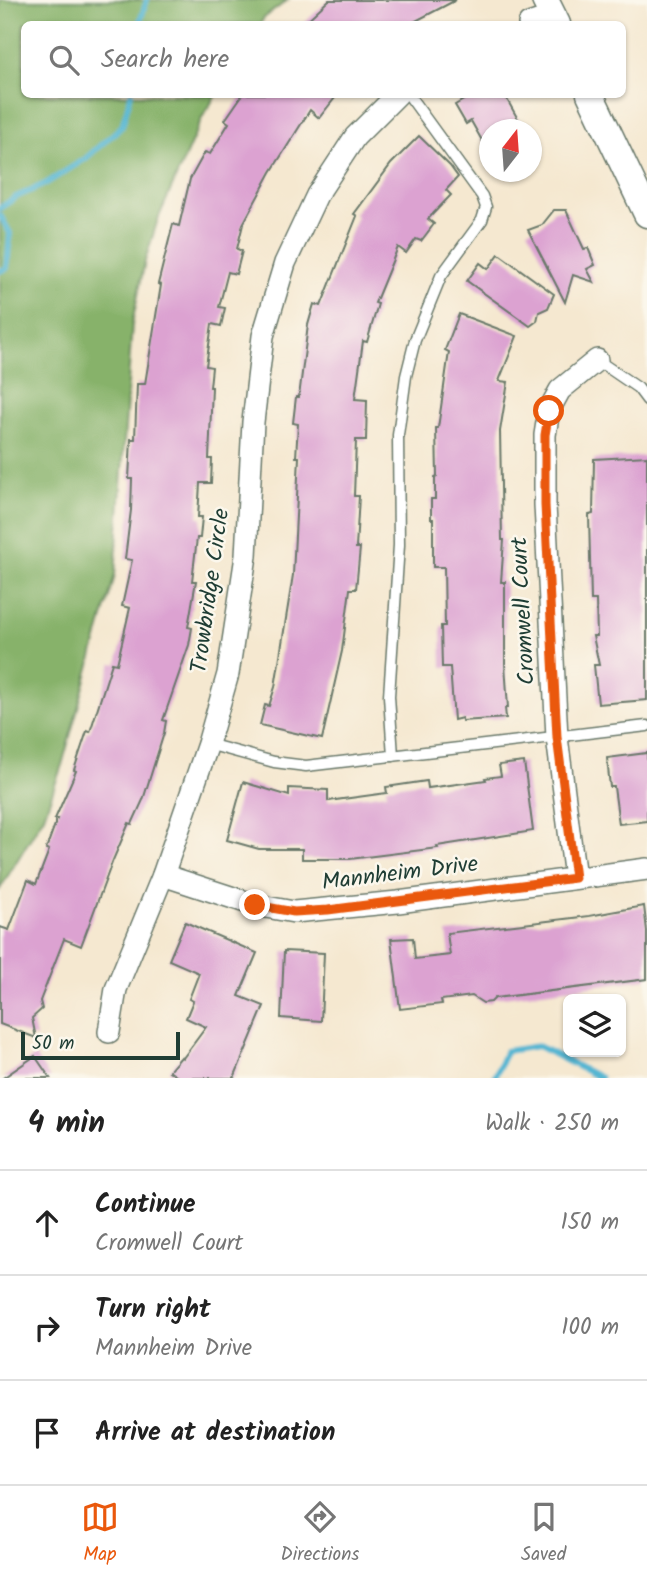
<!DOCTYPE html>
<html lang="en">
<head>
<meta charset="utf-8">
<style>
  :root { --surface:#fff; --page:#f6f6f6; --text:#222; --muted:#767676; --line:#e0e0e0; --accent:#ea580c }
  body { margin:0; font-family:Kalam,sans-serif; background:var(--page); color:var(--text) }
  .controls { position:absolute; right:21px; bottom:21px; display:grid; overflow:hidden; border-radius:10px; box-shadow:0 2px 5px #0004 }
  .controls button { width:63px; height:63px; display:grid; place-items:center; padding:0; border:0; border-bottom:2px solid var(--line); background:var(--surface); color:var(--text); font:35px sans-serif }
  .compass { position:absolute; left:479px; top:119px; width:63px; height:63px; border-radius:50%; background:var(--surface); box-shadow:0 2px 5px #0004; rotate:17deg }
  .scale { position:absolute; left:21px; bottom:18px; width:159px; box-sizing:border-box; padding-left:7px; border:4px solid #1f3d34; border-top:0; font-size:19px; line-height:24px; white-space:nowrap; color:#1f3d34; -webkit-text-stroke:5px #fbf7ec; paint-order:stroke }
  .stop { position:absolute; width:21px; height:21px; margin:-16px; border:5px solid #ea580c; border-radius:50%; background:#fff }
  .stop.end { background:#ea580c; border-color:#fff; box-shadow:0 2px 7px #0008 }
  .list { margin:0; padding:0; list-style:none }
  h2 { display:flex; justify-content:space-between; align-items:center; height:91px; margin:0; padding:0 28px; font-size:30px }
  h2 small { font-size:23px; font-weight:400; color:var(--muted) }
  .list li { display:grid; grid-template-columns:46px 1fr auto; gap:21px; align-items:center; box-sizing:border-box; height:105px; padding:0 28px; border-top:2px solid var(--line) }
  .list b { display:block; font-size:26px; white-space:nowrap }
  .list p { margin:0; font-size:23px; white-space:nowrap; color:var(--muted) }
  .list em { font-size:23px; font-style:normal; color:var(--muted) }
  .icon { flex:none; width:38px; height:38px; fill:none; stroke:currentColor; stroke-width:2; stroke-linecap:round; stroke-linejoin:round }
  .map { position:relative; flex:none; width:647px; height:1078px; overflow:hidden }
  .search { position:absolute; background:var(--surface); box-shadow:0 2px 5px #0004; left:21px; right:21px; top:21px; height:77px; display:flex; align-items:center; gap:18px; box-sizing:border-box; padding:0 24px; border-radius:10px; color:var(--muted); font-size:26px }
  .sheet { height:406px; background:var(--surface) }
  nav { display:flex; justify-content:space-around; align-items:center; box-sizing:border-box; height:98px; border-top:2px solid var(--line); background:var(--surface); font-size:19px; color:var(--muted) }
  nav a { display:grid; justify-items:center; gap:4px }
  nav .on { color:var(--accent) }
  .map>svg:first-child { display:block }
</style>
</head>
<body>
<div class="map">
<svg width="647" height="1078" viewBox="0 0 647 1078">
  <rect width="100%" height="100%" fill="#fbf7ec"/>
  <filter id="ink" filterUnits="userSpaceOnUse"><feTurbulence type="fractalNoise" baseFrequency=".0143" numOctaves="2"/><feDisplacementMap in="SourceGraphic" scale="14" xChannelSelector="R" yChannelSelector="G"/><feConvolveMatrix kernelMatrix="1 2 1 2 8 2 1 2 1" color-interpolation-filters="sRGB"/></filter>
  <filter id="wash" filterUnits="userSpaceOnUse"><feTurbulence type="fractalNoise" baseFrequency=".00686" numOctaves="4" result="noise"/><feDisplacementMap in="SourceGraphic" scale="28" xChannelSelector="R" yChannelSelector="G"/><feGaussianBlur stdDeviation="1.57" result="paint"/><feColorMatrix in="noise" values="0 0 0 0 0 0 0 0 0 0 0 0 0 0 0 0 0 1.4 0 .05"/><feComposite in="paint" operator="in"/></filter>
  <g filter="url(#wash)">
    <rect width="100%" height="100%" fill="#f5e8d0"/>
    <path fill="#87b26a" stroke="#53784f" stroke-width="2" d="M0,0H288L264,18L260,24H24V94L216,95L202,118L158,219L145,261L132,324L115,575L62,765L44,816L0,889Z"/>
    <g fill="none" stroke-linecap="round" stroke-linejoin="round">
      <g stroke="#54b6d2" stroke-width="6">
        <path d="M139,24L147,0"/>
        <path d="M0,208L16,197L45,184L85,159L122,126L131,94"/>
        <path d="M0,215L10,233L7,268L0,271"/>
        <path d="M494,1078L506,1051L538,1046L600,1078"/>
      </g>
    </g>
    <g id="blocks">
      <g fill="#dca2d1">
        <path d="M329,0H456L410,24H303Z"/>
        <path d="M243,94H338L319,118L310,110L271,172L243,224L237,249L242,251L236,274L228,272L219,307L225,308L221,326L212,324L206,366L212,367L210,387H212L209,459H212L211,483H200L198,517H202L200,538H197L192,581H196L188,627L192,628L189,645L163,720L166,721L164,733L143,800L132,824L129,823L113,860L81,946L64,939L40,1001L42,1009L32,1018L36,1038L0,1024V927L9,930L28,880L36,884L49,850L46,849L57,819H55L76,771L74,770L87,731L90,732L112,663L117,664L130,608L122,606L132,560L125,559L131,510L132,479H129L131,439H135L137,384H145L161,285L158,284L173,224L179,226L190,179L205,152L210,154L229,123L225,120Z"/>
        <path d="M474,94H504L524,130H489V153L471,121L466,124L455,105Z"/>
        <path d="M419,136L450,166L458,177L446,190L451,195L428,219L434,224L421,241L416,239L406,253L398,247L375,303L378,304L367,342L363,341L355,399L367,400L366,440H356L354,496H359L356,548H360L356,589H350L342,651L322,739L260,725L265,705L269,706L275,687L293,575L299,457H296L298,424L293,423L296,397H299L308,325L314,304L321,306L357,216L354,214L391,164Z"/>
        <path d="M554,210H566L584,249L588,248L595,265L587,269L594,282L573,275L565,302L528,230L542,225Z"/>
        <path d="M499,254L554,294L548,308L539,312L537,321L530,326L467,281L480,263L488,269Z"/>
        <path d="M459,314L517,336L499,381L508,382L500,431L502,540H504L501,582H505V664L508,708H505L506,718L462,721V718L454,720L450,667H442L441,626H445L444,567H433V519H431V499H435V477L437,476L436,428H438L449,352L445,350Z"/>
        <path d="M647,456V700L598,704L594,665H599L593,636H597L596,600H591L589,515L593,514L594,459Z"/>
        <path d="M647,753V821L619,824L614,787H610L607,758Z"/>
        <path d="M524,762L533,831L437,846L438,848L350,859H302V849H259L227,840L243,782L289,796V788L328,790V801L387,793L386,787L427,781L428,788L486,780L485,778L501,776L499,765Z"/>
        <path d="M644,906L647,931V979L495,998L491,1002L483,1003L472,996L441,1000L442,1004L400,1009L391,939L413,938L415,959L450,955L447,933L589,916Z"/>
        <path d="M185,922L257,953L239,996L264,1006L234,1078H179L169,1071L181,1057L183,1058L206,1027L186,1018L193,1001L189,999L199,973L169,960Z"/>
        <path d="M284,951L324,953L321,1021L281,1018Z"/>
        <path d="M35,1056L50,1078H3Z"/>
      </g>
    </g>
  </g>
  <g filter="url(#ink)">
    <use href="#blocks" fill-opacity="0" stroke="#6a796b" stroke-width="2"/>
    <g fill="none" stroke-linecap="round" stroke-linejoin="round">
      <defs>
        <g id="service">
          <path d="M597,360L638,388L647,400"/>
          <path d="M208,744L274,762L306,766L647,726"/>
          <path d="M393,756L389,696L399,545L398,435L406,376L415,340L441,276L482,220L486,207L482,196L408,94"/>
        </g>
        <g id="minor">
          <path d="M529,24L553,16"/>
          <path d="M163,875L255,905L294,912L398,902L647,869"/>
          <path d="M575,878L557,737L545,505V435L549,410L560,390L597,360"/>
          <path d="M109,1032L116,989L163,875L208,744L228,674L246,556L253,422L263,336L285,263L317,195L355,137L398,94"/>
        </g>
        <g id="tertiary">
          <path d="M545,0L557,24"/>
          <path d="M590,94L647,214"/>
        </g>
      </defs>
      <use href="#service" stroke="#6a796b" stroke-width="13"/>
      <use href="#minor" stroke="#6a796b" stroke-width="24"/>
      <use href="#tertiary" stroke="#6a796b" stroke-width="29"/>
      <use href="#service" stroke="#fff" stroke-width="10"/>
      <use href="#minor" stroke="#fff" stroke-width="21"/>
      <use href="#tertiary" stroke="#fff" stroke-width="26"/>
    </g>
  </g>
  <g fill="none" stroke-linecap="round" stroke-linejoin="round" filter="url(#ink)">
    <path stroke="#ea580c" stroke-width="9" d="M255,905L294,912L328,910L575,878L557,737L545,505V435L549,411"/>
  </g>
  <g text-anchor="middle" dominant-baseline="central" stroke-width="5" stroke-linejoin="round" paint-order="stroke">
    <g font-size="23" fill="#1f3d34" stroke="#fbf7ec">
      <text transform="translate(211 591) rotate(-82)">Trowbridge Circle</text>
      <text transform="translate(524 611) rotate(-93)">Cromwell Court</text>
      <text transform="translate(400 874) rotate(-7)">Mannheim Drive</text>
    </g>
  </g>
</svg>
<div class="controls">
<button><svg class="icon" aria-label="layers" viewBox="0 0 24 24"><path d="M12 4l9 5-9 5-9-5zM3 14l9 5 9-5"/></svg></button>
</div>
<svg class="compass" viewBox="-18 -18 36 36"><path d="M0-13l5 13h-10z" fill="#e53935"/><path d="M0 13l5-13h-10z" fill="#767676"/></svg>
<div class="scale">50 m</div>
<div class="stop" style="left:549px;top:411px"></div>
<div class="stop end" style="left:255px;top:905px"></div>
<div class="search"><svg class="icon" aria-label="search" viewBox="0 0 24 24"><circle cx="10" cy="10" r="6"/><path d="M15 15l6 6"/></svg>Search here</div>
</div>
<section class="sheet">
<h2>4 min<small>Walk · 250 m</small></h2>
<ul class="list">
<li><svg class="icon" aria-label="ahead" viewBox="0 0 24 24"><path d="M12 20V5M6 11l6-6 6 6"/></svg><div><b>Continue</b><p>Cromwell Court</p></div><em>150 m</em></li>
<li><svg class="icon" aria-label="right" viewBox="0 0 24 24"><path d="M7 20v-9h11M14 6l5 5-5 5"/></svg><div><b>Turn right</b><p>Mannheim Drive</p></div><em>100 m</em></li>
<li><svg class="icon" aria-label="arrive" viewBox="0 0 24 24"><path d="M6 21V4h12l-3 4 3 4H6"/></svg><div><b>Arrive at destination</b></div></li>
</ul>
</section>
<nav>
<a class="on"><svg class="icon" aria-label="map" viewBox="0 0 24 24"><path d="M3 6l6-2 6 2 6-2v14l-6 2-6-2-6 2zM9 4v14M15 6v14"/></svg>Map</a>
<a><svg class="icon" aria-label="directions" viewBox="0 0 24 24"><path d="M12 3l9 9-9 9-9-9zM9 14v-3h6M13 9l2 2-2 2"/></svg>Directions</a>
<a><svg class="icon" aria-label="saved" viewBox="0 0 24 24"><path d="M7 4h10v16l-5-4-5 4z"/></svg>Saved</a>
</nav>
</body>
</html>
